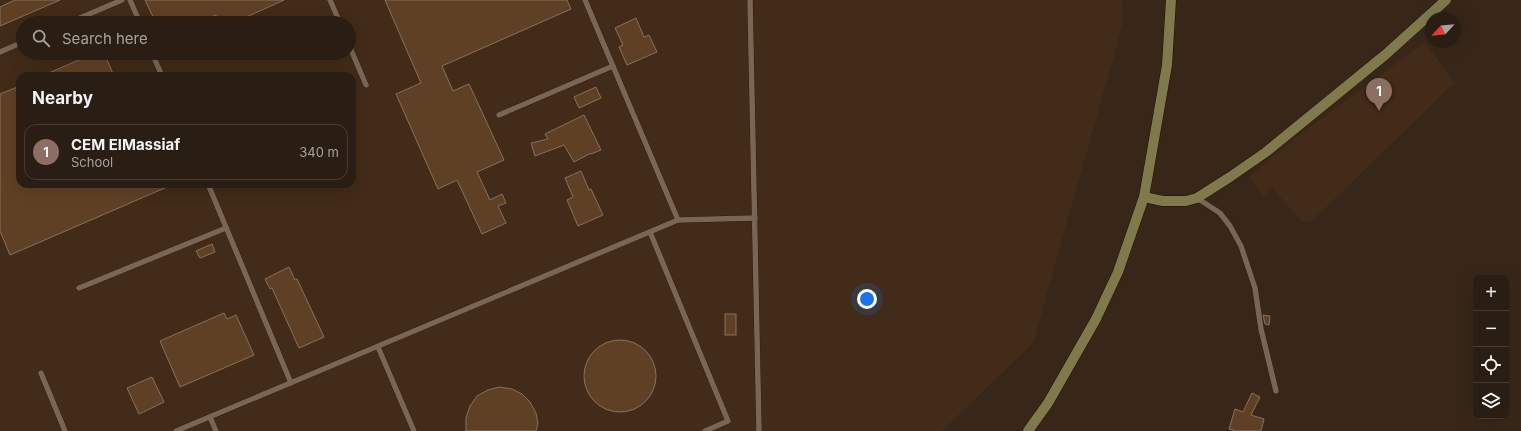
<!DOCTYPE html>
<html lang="en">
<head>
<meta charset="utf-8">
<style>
  :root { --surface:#2a1d13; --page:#32261c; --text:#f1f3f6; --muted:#a5a2a0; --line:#463b33; --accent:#b45309 }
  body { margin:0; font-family:Inter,sans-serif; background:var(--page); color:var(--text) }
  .controls { position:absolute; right:12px; bottom:12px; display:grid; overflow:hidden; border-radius:8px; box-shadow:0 4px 16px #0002 }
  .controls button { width:36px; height:36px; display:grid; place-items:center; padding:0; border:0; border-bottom:1px solid var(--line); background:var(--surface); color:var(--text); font:20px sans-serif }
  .compass { position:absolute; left:1425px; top:12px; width:36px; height:36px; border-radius:50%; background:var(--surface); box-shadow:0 4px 16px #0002; rotate:244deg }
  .you { position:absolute; left:867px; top:299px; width:14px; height:14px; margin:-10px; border:3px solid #fff; border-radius:50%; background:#1a73e8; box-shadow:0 0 0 6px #1a73e833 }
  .badge { display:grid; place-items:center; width:26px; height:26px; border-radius:50%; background:var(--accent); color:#fff; font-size:13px; font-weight:700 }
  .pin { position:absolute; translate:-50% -33px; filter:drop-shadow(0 1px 2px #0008) }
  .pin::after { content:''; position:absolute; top:21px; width:14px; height:12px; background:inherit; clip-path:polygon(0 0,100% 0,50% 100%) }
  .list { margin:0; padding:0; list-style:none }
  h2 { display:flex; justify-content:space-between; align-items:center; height:52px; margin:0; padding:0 16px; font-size:17px }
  h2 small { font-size:13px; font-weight:400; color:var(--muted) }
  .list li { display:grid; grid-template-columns:26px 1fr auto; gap:12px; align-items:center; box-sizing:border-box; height:56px; margin:0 8px 8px; padding:0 8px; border:1px solid var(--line); border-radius:12px }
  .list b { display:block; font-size:15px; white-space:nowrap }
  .list p { margin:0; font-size:13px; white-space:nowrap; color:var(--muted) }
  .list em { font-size:13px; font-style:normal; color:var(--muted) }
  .icon { flex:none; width:22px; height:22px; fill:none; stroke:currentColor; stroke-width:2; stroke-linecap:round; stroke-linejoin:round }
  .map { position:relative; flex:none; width:1521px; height:431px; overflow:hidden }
  .search { position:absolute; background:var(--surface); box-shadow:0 4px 16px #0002; left:16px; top:16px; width:340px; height:44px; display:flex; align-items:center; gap:10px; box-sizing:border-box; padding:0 14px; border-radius:22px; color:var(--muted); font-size:15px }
  .panel { position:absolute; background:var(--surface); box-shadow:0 4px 16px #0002; left:16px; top:72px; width:340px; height:116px; border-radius:12px }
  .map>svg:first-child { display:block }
</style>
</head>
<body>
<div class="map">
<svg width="1521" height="431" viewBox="0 0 1521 431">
  <rect width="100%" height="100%" fill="#382719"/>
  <g fill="#422b18" fill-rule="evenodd">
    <path d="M0,0H1122L1123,23L1033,343L942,431H0ZM23,23H349V53H23ZM20,76H352V184H20Z"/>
    <path d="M1425,42L1454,83L1312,221L1302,222L1272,188L1263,197L1249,177L1295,138Z"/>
  </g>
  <g fill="#604024" stroke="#867161">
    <path d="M15,0H60L0,26V7Z"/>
    <path d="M145,0H284L233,23H219L216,15L198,23H156Z"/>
    <path d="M385,0H567L571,9L442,66L453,91L469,84L504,160L477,172L490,200L502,194L506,203L498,206L506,223L482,234L457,180L438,189L396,94L421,83Z"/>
    <path d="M636,18L644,37L649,35L657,52L627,65L619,47L623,45L615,28Z"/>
    <path d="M95,53H104L114,76H42Z"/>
    <path d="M20,86V184H174L10,255L0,231V94Z"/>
    <path d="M596,87L601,98L579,108L574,97Z"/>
    <path d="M584,115L601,150L591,154V153L574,162L564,145L535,156L531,143L548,139L545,134Z"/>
    <path d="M581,171L589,190L591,189L603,215L578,226L567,200L573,197L565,178Z"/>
    <path d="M212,244L215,252L200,258L196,251Z"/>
    <path d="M289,267L295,280L297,279L324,337L299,348L272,288L270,289L265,279Z"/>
    <path d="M224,313L227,319L236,315L254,355L180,387L160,341Z"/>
    <rect x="725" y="314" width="11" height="21"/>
    <path d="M1263,315L1270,316L1269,325L1265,324Z"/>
    <circle cx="620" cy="376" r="36"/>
    <path d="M152,377L164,402L139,414L127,388Z"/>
    <path d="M499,387L512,389L522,394L530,402L536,413L538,424L536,431H466V418L470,406L477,396L488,390Z"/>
    <path d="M1252,393L1260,397L1251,415L1264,419L1261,431H1236L1229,429L1235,409L1243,412Z"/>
  </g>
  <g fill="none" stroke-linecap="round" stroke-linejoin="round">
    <defs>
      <g id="lane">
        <path d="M130,0L140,23"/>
        <path d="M330,0L340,23"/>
        <path d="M585,0L678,220"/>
        <path d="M750,0L759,431"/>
        <path d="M68,23L122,0"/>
        <path d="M349,45L366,85"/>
        <path d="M0,52L23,42"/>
        <path d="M152,53L162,76"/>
        <path d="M499,115L613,66"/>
        <path d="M208,184L291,383"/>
        <path d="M1197,198L1220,213L1230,226L1241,246L1255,288L1261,329L1276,391"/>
        <path d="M650,232L728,421L705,431"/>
        <path d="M79,288L226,228"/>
        <path d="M378,347L414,431"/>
        <path d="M41,373L65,431"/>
        <path d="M210,417L216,431"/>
        <path d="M176,431L678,220L755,218"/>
      </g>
      <g id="secondary">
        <path d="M1144,197L1163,201H1186L1197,198L1230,177L1266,152L1385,55L1446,0"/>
        <path d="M1028,431L1048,403L1096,319L1118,272L1144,197L1167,65L1171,0"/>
      </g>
    </defs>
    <use href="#lane" stroke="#1f1004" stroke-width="6"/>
    <use href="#secondary" stroke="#1f1004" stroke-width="11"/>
    <use href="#lane" stroke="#796555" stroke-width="5.5"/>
    <use href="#secondary" stroke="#80794c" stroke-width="10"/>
  </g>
</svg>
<div class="controls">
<button>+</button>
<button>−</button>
<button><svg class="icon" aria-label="locate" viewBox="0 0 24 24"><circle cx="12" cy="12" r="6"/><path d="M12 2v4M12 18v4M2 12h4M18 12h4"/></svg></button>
<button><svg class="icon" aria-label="layers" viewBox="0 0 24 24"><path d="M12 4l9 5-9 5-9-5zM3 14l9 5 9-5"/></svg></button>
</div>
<svg class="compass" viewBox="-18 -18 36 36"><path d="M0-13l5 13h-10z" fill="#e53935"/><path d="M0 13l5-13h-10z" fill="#a5a2a0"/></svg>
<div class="you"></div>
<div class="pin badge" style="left:1379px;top:111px;background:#8d6e63">1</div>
<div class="search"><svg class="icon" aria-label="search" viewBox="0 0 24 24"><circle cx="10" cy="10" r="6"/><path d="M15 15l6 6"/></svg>Search here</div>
<section class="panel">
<h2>Nearby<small></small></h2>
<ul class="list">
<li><span class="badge" style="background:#8d6e63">1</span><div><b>CEM ElMassiaf</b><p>School</p></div><em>340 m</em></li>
</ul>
</section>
</div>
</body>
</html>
